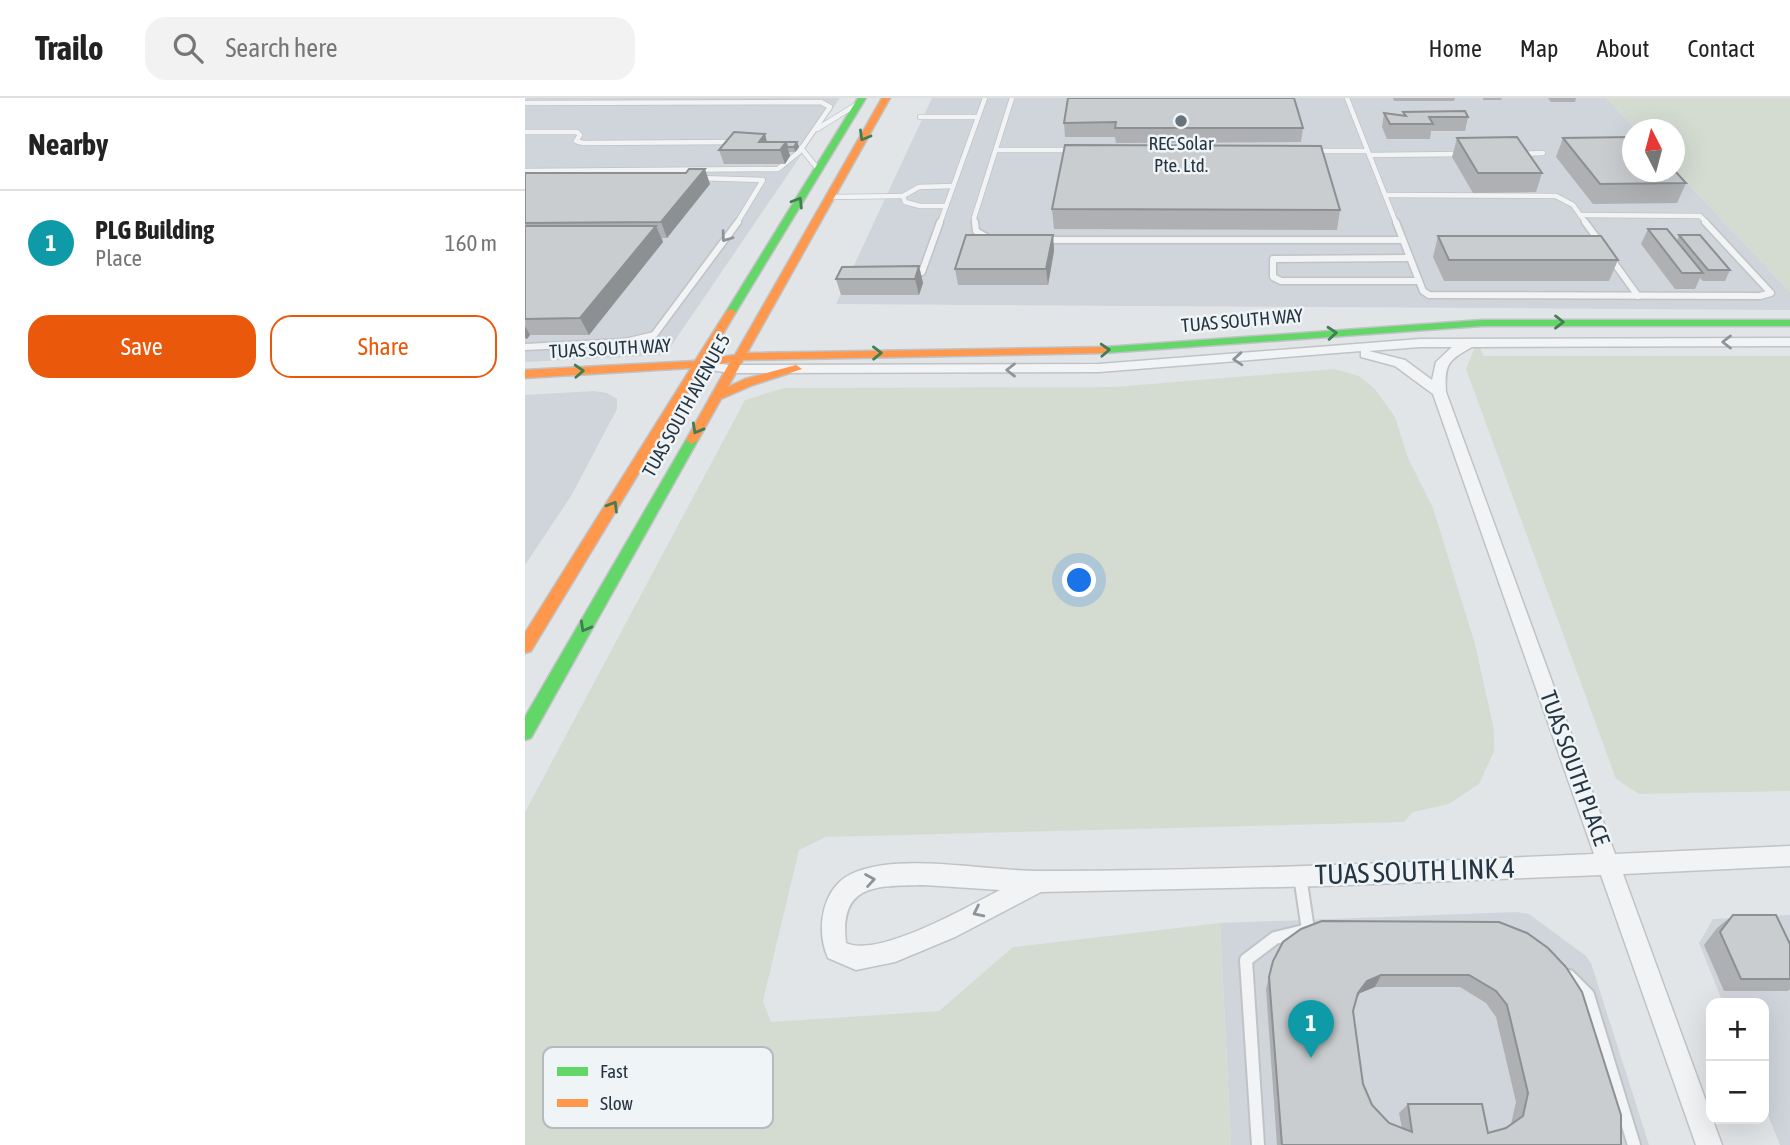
<!DOCTYPE html>
<html lang="en">
<head>
<meta charset="utf-8">
<style>
  :root { --surface:#fff; --page:#f2f2f2; --text:#222; --muted:#767676; --line:#e0e0e0; --accent:#ea580c }
  body { margin:0; font-family:"Asap Condensed",sans-serif; background:var(--page); color:var(--text) }
  .controls { position:absolute; right:21px; bottom:21px; display:grid; overflow:hidden; border-radius:14px; box-shadow:0 7px 28px #0002 }
  .controls button { width:63px; height:63px; display:grid; place-items:center; padding:0; border:0; border-bottom:2px solid var(--line); background:var(--surface); color:var(--text); font:35px sans-serif }
  .compass { position:absolute; left:1097px; top:21px; width:63px; height:63px; border-radius:50%; background:var(--surface); box-shadow:0 7px 28px #0002; rotate:354deg }
  .you { position:absolute; left:555px; top:483px; width:24px; height:24px; margin:-18px; border:5px solid #fff; border-radius:50%; background:#1a73e8; box-shadow:0 0 0 10px #1a73e833 }
  .badge { display:grid; place-items:center; width:46px; height:46px; border-radius:50%; background:var(--accent); color:#fff; font-size:23px; font-weight:700 }
  .pin { position:absolute; translate:-50% -58px; filter:drop-shadow(0 2px 4px #0008) }
  .pin::after { content:''; position:absolute; top:37px; width:24px; height:21px; background:inherit; clip-path:polygon(0 0,100% 0,50% 100%) }
  .list { margin:0; padding:0; list-style:none }
  h2 { display:flex; justify-content:space-between; align-items:center; height:91px; margin:0; padding:0 28px; font-size:30px }
  h2 small { font-size:23px; font-weight:400; color:var(--muted) }
  .list li { display:grid; grid-template-columns:46px 1fr auto; gap:21px; align-items:center; box-sizing:border-box; height:105px; padding:0 28px; border-top:2px solid var(--line) }
  .list b { display:block; font-size:26px; white-space:nowrap }
  .list p { margin:0; font-size:23px; white-space:nowrap; color:var(--muted) }
  .list em { font-size:23px; font-style:normal; color:var(--muted) }
  .actions { display:flex; gap:14px; padding:21px 28px }
  .actions a { flex:1; padding:16px 0; border:2px solid var(--accent); border-radius:21px; text-align:center; font-size:24px; color:var(--accent) }
  .actions .main { background:var(--accent); color:#fff }
  .icon { flex:none; width:38px; height:38px; fill:none; stroke:currentColor; stroke-width:2; stroke-linecap:round; stroke-linejoin:round }
  .map { position:relative; flex:none; width:1265px; height:1047px; overflow:hidden }
  header { display:flex; align-items:center; gap:42px; box-sizing:border-box; height:98px; padding:0 35px; background:var(--surface); border-bottom:2px solid var(--line) }
  header strong { font-size:33px }
  nav { display:flex; gap:38px; margin-inline-start:auto; font-size:24px }
  .search { width:490px; height:63px; background:var(--page); display:flex; align-items:center; gap:18px; box-sizing:border-box; padding:0 24px; border-radius:21px; color:var(--muted); font-size:26px }
  main { display:flex }
  aside { flex:1; background:var(--surface) }
  .map>svg:first-child { display:block }
</style>
</head>
<body>
<header>
<strong>Trailo</strong>
<div class="search"><svg class="icon" aria-label="search" viewBox="0 0 24 24"><circle cx="10" cy="10" r="6"/><path d="M15 15l6 6"/></svg>Search here</div>
<nav><a>Home</a><a>Map</a><a>About</a><a>Contact</a></nav>
</header>
<main>
<aside>
<h2>Nearby<small></small></h2>
<ul class="list">
<li><span class="badge" style="background:#0f9aa8">1</span><div><b>PLG Building</b><p>Place</p></div><em>160 m</em></li>
</ul>
<div class="actions"><a class="main">Save</a><a>Share</a></div>
</aside>
<div class="map">
<svg width="1265" height="1047" viewBox="0 0 1265 1047">
  <rect width="100%" height="100%" fill="#e2e5e8"/>
  <g fill="#cfd5db">
    <path d="M0,0H315L140,257L0,264Z"/>
    <path d="M407,0H1081L1111,31L1108,32V74L1150,72L1265,194V212L311,206Z"/>
    <path d="M69,293L82,295L92,301V311L46,398L0,467V297Z"/>
    <path d="M991,814L1004,816L1061,858L1066,865L1124,1047H706L695,825Z"/>
    <path d="M1265,817V1047H1255L1239,1007V905H1198L1174,845L1188,821Z"/>
  </g>
  <g fill="#d4dcd2">
    <path d="M1081,0H1265V194L1150,72V32L1111,31Z"/>
    <path d="M952,244L959,258H1265V693L1114,696L1091,681L941,271Z"/>
    <path d="M809,271L834,278L850,291L870,319L883,360L908,410L950,546L969,632V653L954,686L924,706L888,714L879,724L301,739L274,752L238,903L246,924L414,913L488,849L695,825L706,1047H0V714L220,302L259,290L589,289Z"/>
  </g>
  <g fill="none" stroke-linecap="round" stroke-linejoin="round">
    <defs>
      <g id="lane-far2">
        <path d="M822,0L871,125"/>
        <path d="M0,5L296,4L305,9L274,54L253,71L0,73"/>
        <path d="M395,19H453"/>
        <path d="M292,31L334,5"/>
        <path d="M0,34H52L55,37L51,43L58,45L211,44"/>
        <path d="M276,50L293,71"/>
        <path d="M471,52H550"/>
        <path d="M788,53H843"/>
        <path d="M993,56L1018,55"/>
        <path d="M844,57L937,56"/>
        <path d="M173,80L238,82L212,125"/>
        <path d="M860,97L1031,98L1048,107L1061,125"/>
        <path d="M304,99L378,98"/>
        <path d="M421,108H395L380,104L378,98L394,89L428,88"/>
        <path d="M1055,117L1175,118L1182,125"/>
        <path d="M415,125L460,0"/>
        <path d="M450,125L449,120L487,0"/>
      </g>
      <g id="lane-far1">
        <path d="M450,124L451,133L463,140"/>
        <path d="M871,124L898,193L904,197L1235,198L1246,195L1180,124"/>
        <path d="M1060,124L1077,147"/>
        <path d="M519,142H878"/>
        <path d="M1085,159L1113,198"/>
        <path d="M885,160L748,161V179L756,183H894"/>
        <path d="M384,177L397,174L415,124"/>
        <path d="M0,249L100,244L129,237L213,124"/>
      </g>
      <g id="lane">
        <path d="M775,778L783,832"/>
        <path d="M1044,878L1063,897L1109,1047"/>
        <path d="M733,1047L721,862L750,840L779,833"/>
      </g>
      <path id="street" d="M1265,240V248L947,249C924,262 919,265 921,294L1090,756L1265,748V768L1098,776L1197,1047H1171L1076,777L798,788L516,794L430,839L370,864L331,872L303,860C291,833 296,791 326,776C374,753 465,774 520,773C703,773 886,764 1069,756L908,296L870,268L836,259V253L574,274L205,275L167,269V263L205,267L574,266L895,241ZM895,249H927L911,264L907,282L880,262L844,253ZM399,787L475,792C444,808 354,860 321,845C314,785 352,788 399,787Z"/>
      <g id="fast">
        <path d="M333,0H341L211,214L202,216L201,214Z"/>
        <path d="M957,222H1265V228H957L580,255L574,252L580,249Z"/>
        <path d="M167,338L173,342L6,640L0,642V619L161,342Z"/>
      </g>
      <path id="slow" d="M357,0H365L222,255L580,249L586,252L580,255L218,262L203,289L220,281L271,267L277,271L228,287L196,301L173,342L167,346L161,342L205,264L178,269L6,553L0,555V535L166,270L0,280V272L170,263L201,214L206,211L211,214L183,261L210,257Z"/>
    </defs>
    <use href="#lane-far2" stroke="#c0c3c6" stroke-width="6"/>
    <use href="#lane-far1" stroke="#c0c3c6" stroke-width="9"/>
    <use href="#lane" stroke="#c0c3c6" stroke-width="16"/>
    <use href="#street" stroke="#c0c3c6" stroke-width="3"/>
    <use href="#fast" stroke="#c0c3c6" stroke-width="3"/>
    <use href="#slow" stroke="#c0c3c6" stroke-width="3"/>
    <use href="#lane-far2" stroke="#f2f3f4" stroke-width="4.5"/>
    <use href="#lane-far1" stroke="#f2f3f4" stroke-width="6"/>
    <use href="#lane" stroke="#f2f3f4" stroke-width="12"/>
    <use href="#street" fill="#f2f3f4" fill-rule="evenodd"/>
    <use href="#fast" fill="#63d668" fill-rule="evenodd"/>
    <use href="#slow" fill="#ff974d" fill-rule="evenodd"/>
  </g>
  <g fill="#aeb0b3" fill-rule="evenodd">
    <path d="M543,0L778,30L776,44L591,45L590,39H540L539,25Z"/>
    <path d="M868,0H930L929,3H869Z"/>
    <path d="M958,0H977L976,2H958Z"/>
    <path d="M1023,0H1051L1050,4H1026Z"/>
    <path d="M878,14L943,19L940,33H906L905,41H862L857,29L859,15L878,18Z"/>
    <path d="M932,40L1017,75L1011,94L948,95L927,59Z"/>
    <path d="M1038,40L1161,85L1152,105L1068,106L1031,59Z"/>
    <path d="M242,44H272L274,49L270,54H264L265,58L260,66H199L194,52Z"/>
    <path d="M0,75L185,86L142,140H137L138,144L64,237H5L2,241H0Z"/>
    <path d="M527,111L815,112L812,132L529,131Z"/>
    <path d="M1123,131L1152,143L1154,137L1205,172L1200,183H1178L1175,180L1170,191H1150L1116,146Z"/>
    <path d="M528,137L529,153L523,187H433L430,171Z"/>
    <path d="M913,138L1093,162L1084,183H919L908,159Z"/>
    <path d="M394,168L398,185L394,197H316L311,181Z"/>
    <path d="M1208,817L1265,846V891L1263,893H1199L1179,847L1192,830Z"/>
    <path d="M974,824L1096,1047H752L741,891L748,863ZM850,889H935L961,905L971,919L991,1004L986,1026L980,1030L963,1035L883,1006L874,1015L877,1030L864,1025L847,1007L838,986L828,913L832,900L835,895Z"/>
  </g>
  <g fill="#8d9092">
    <path d="M240,36L244,51L234,44Z"/>
    <path d="M261,44L265,58L260,66L255,52Z"/>
    <path d="M272,44L274,49L270,54L269,49Z"/>
    <path d="M180,71L185,86L142,140L136,124Z"/>
    <path d="M131,128L138,144L64,237L55,220Z"/>
    <path d="M528,137L529,153L523,187L521,171Z"/>
    <path d="M394,168L398,185L394,197L390,181Z"/>
    <path d="M0,228L5,237L2,241L0,239Z"/>
    <path d="M856,877L850,889L835,895L827,907L842,883Z"/>
  </g>
  <g fill="#cacdd0" stroke="#8d9092" stroke-width="2" fill-rule="evenodd">
    <path d="M543,0H769L778,30H590L591,24L539,25Z"/>
    <path d="M940,13L943,19H904L908,26H865L859,15L881,18L878,14Z"/>
    <path d="M209,34L240,36L234,44H261L255,52H194Z"/>
    <path d="M992,39L1017,75H953L932,40Z"/>
    <path d="M1108,39V74L1150,73L1161,85L1075,86L1038,40Z"/>
    <path d="M261,44H272L269,49H262Z"/>
    <path d="M540,47L796,48L815,112L527,111Z"/>
    <path d="M164,71H180L136,124L0,125V75H161Z"/>
    <path d="M0,128H131L55,220L0,221Z"/>
    <path d="M1123,131H1142L1178,175H1157Z"/>
    <path d="M441,137H528L521,171H430Z"/>
    <path d="M1154,137H1175L1205,172H1183Z"/>
    <path d="M913,138H1076L1093,162H924Z"/>
    <path d="M394,168L390,181H311L317,169Z"/>
    <path d="M1208,817H1251L1265,846V881H1216L1195,834Z"/>
    <path d="M797,823L974,824L1002,835L1023,850L1041,869L1057,894L1096,1017V1047H757L744,879L748,863L758,844L776,831ZM856,877H944L971,893L982,907L1003,995L998,1018L981,1030L963,1035L957,1006H883L887,1034L864,1025L847,1007L838,986L828,913L833,895L842,883Z"/>
  </g>
  <defs><path id="oneway-chevron" d="M-2-3.5L2.5 0L-2 3.5" fill="none" stroke-width="1.6" stroke-linecap="round" stroke-linejoin="round" transform="scale(1.75)"/></defs>
  <g stroke="#427d53">
    <use href="#oneway-chevron" transform="translate(339 38) rotate(120)"/>
    <use href="#oneway-chevron" transform="translate(273 104) rotate(-58)"/>
    <use href="#oneway-chevron" transform="translate(1034 224)"/>
    <use href="#oneway-chevron" transform="translate(807 235) rotate(-5)"/>
    <use href="#oneway-chevron" transform="translate(580 252) rotate(-3)"/>
    <use href="#oneway-chevron" transform="translate(352 255) rotate(-1)"/>
    <use href="#oneway-chevron" transform="translate(54 273) rotate(-3)"/>
    <use href="#oneway-chevron" transform="translate(172 331) rotate(119)"/>
    <use href="#oneway-chevron" transform="translate(88 408) rotate(-59)"/>
    <use href="#oneway-chevron" transform="translate(60 529) rotate(119)"/>
  </g>
  <g stroke="#8c949b">
    <use href="#oneway-chevron" transform="translate(201 139) rotate(126)"/>
    <use href="#oneway-chevron" transform="translate(1202 244) rotate(180)"/>
    <use href="#oneway-chevron" transform="translate(713 261) rotate(176)"/>
    <use href="#oneway-chevron" transform="translate(486 272) rotate(180)"/>
    <use href="#oneway-chevron" transform="translate(345 782) rotate(-9)"/>
    <use href="#oneway-chevron" transform="translate(453 814) rotate(154)"/>
  </g>
  <circle fill="#68737c" stroke="#eff4f7" stroke-width="2.5" cx="656" cy="23" r="7"/>
  <g text-anchor="middle" dominant-baseline="central" stroke-width="5" stroke-linejoin="round" paint-order="stroke">
    <g font-size="19" fill="#273542" stroke="#eff4f7">
      <text x="656" y="45">REC Solar<tspan x="656" dy="22">Pte. Ltd.</tspan></text>
    </g>
    <g font-size="19" fill="#273542" stroke="#eff4f7">
      <text transform="translate(717 222) rotate(-5)">TUAS SOUTH WAY</text>
      <text transform="translate(85 250) rotate(-3)">TUAS SOUTH WAY</text>
      <text transform="translate(161 307) rotate(-61)">TUAS SOUTH AVENUE 5</text>
    </g>
    <g font-size="23" fill="#273542" stroke="#eff4f7">
      <text transform="translate(1050 670) rotate(70)">TUAS SOUTH PLACE</text>
    </g>
    <g font-size="28" fill="#273542" stroke="#eff4f7">
      <text transform="translate(890 773) rotate(-2)">TUAS SOUTH LINK 4</text>
    </g>
  </g>
  <rect x="18" y="949" width="230" height="81" rx="10" fill="#eff4f7" stroke="#b3bbc1" stroke-width="2"/>
  <rect x="32" y="969" width="31" height="9" fill="#63d668"/>
  <rect x="32" y="1001" width="31" height="8" fill="#ff974d"/>
  <g font-size="19" fill="#273542">
    <text x="75" y="980">Fast</text>
    <text x="75" y="1012">Slow</text>
  </g>
</svg>
<div class="controls">
<button>+</button>
<button>−</button>
</div>
<svg class="compass" viewBox="-18 -18 36 36"><path d="M0-13l5 13h-10z" fill="#e53935"/><path d="M0 13l5-13h-10z" fill="#767676"/></svg>
<div class="you"></div>
<div class="pin badge" style="left:786px;top:960px;background:#0f9aa8">1</div>
</div>
</main>
</body>
</html>
